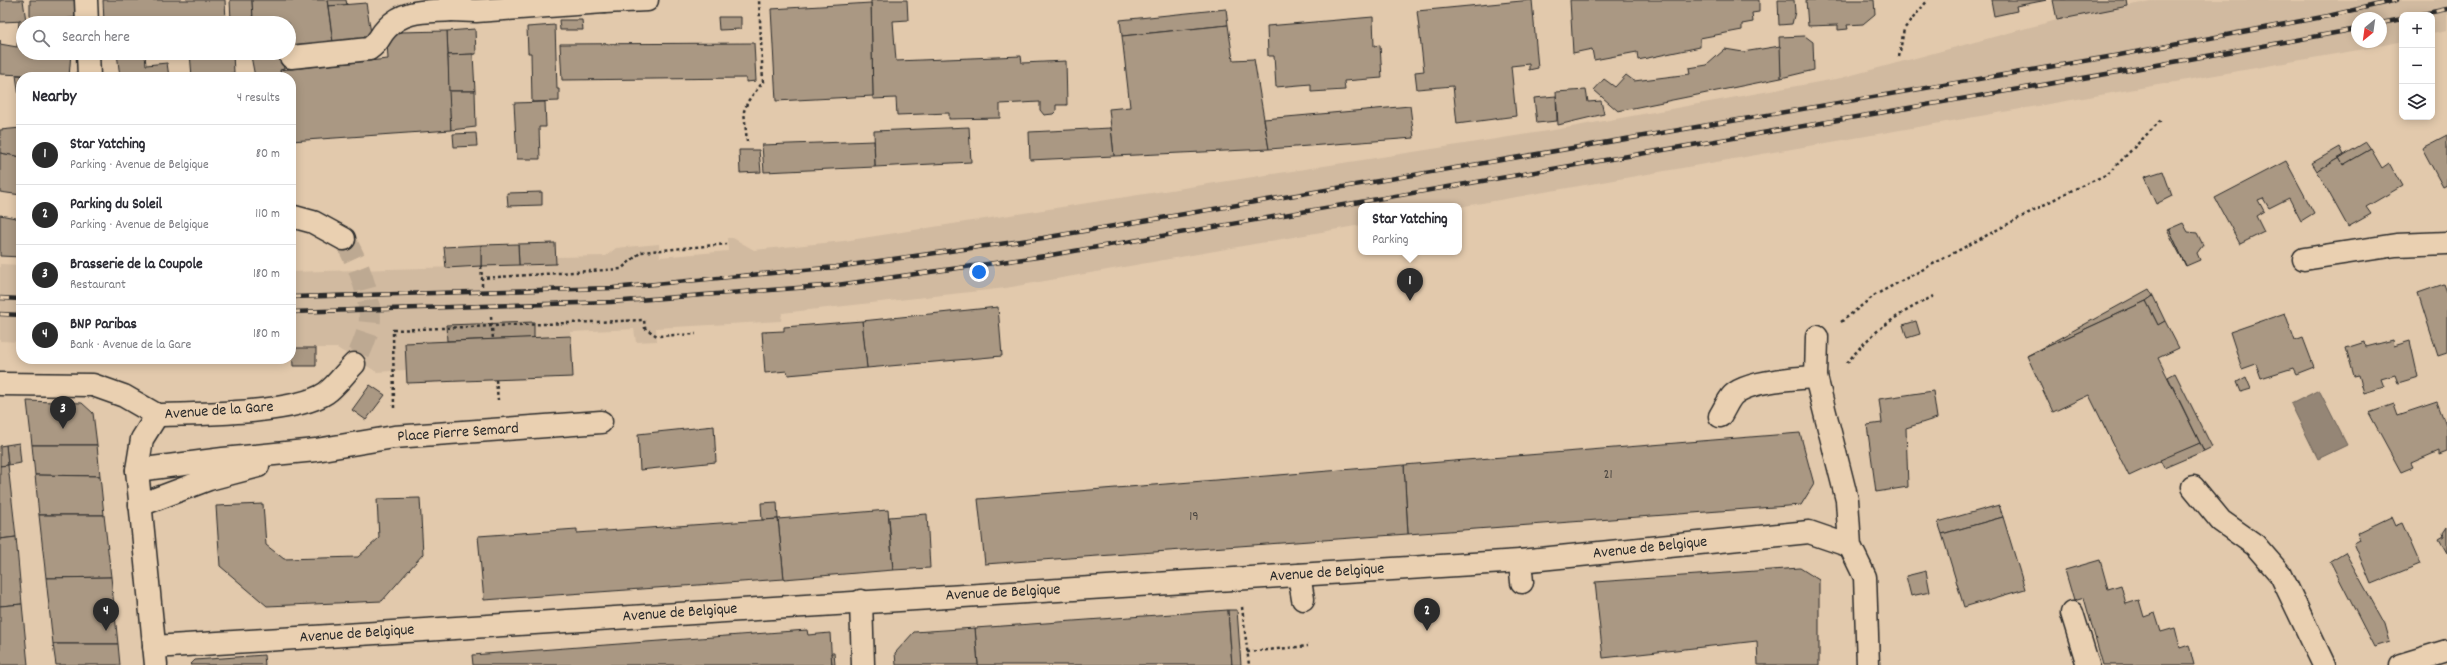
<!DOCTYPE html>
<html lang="en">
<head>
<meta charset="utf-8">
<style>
  :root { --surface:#fff; --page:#f7f7f7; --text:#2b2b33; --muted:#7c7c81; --line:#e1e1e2; --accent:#2b2b2b }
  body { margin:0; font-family:Dekko,sans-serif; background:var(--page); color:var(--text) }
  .controls { position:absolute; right:12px; top:12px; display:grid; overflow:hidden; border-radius:8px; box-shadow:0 2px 10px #0003 }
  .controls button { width:36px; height:36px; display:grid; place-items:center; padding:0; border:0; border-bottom:1px solid var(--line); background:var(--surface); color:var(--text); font:20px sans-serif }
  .compass { position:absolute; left:2351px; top:12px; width:36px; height:36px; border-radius:50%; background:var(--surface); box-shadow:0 2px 10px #0003; rotate:209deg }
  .you { position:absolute; left:979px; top:272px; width:14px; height:14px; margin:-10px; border:3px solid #fff; border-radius:50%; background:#1a73e8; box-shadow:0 0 0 6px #1a73e833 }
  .badge { display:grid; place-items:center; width:26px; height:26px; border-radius:50%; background:var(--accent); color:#fff; font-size:13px; font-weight:700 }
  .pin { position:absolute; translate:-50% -33px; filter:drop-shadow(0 1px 2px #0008) }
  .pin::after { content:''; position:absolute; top:21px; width:14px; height:12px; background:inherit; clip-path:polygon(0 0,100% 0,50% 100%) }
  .popup { position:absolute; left:1358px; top:203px; width:104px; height:52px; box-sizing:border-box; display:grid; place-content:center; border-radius:8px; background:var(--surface); filter:drop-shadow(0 1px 3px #0005); font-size:13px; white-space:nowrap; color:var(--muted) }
  .popup b { font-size:15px; color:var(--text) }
  .popup::after { content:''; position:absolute; left:50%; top:100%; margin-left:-8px; border:8px solid transparent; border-top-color:var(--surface) }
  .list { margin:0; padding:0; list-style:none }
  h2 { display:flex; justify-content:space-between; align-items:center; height:52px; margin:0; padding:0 16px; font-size:17px }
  h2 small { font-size:13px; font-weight:400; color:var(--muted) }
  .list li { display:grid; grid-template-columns:26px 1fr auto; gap:12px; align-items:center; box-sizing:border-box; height:60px; padding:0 16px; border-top:1px solid var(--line) }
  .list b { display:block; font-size:15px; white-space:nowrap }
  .list p { margin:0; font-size:13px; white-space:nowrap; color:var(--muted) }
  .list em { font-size:13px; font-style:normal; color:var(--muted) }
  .icon { flex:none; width:22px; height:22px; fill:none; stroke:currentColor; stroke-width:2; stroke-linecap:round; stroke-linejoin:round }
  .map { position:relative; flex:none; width:2447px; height:665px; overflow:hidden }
  .search { position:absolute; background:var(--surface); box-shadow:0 2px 10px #0003; left:16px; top:16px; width:280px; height:44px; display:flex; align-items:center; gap:10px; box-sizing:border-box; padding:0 14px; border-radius:22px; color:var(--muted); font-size:15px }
  .panel { position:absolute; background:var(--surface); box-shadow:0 2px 10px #0003; left:16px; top:72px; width:280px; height:292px; border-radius:16px }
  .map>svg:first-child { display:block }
</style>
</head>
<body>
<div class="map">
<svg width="2447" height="665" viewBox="0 0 2447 665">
  <rect width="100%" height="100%" fill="#e2c9ac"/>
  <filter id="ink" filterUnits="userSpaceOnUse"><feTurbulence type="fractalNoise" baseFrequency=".025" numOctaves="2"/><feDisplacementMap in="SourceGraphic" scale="8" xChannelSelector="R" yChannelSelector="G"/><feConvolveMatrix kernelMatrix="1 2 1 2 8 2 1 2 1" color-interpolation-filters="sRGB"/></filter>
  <g filter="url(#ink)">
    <g fill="#d1baa0" fill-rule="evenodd">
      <path d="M2156,0H2447V31L2432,34V15H2402V41L2370,48L1459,207L1361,206V225L1006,288L782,313L781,321L656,328L657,341L636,342L634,329L571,332L573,377L407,383L406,370L377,372L337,348H291V272L556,264V257L606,256L616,248L659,244L660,257L728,251L727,238H733L754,250L844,241L1560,129L1841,78L2057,20ZM2357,18H2381V42H2357Z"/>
      <path d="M0,264L21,265V342L0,341Z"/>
    </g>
    <path fill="#958676" stroke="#6b6258" d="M2319,390L2347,445L2318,459L2291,404Z"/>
    <g fill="#aa9883" stroke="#2b2b2b">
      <path d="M0,0H23L26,21L0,22Z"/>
      <path d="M30,0H75V18L30,21Z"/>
      <path d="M103,0H225L226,22L231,23H104Z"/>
      <path d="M230,0H252L253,19L231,21Z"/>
      <path d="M252,0H327L333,42L289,45V23H231L253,19Z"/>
      <path d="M327,0H346L347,5L328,6Z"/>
      <path d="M871,0H907L908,20L893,21L896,61L1021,56L1022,63L1066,61L1067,105H1056V111L1053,114L1044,115L1040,110V102L1000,104V118L949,119V113L897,115L896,98L873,99Z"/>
      <path d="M1532,0L1538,68L1529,70V64L1511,66L1516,116L1457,124L1453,86L1417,89L1415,72L1424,71L1417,11Z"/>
      <path d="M1570,0H1759V12L1752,13L1753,22L1742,24V30L1700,38V47L1638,60L1637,52L1594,60L1592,49L1573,53Z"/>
      <path d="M1778,0H1794L1795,12L1792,24L1779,25Z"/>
      <path d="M1806,0H1874L1875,14L1863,24L1847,25L1848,29L1838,30V25L1808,26Z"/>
      <path d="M1991,0H2047L2016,6L2017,11L1994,16Z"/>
      <path d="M2053,0H2127L2128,6L2057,20Z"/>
      <path d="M366,3L372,39L333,42L328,6Z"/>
      <path d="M871,3L873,96L776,101L771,9Z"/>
      <path d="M1226,9L1228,25L1122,36L1120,20Z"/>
      <path d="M718,17H741V29L719,30Z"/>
      <path d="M1373,17L1374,46L1380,45L1382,78L1344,81L1345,90L1311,92V84L1276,87L1274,56H1268L1267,26Z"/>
      <path d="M75,18L74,23H23V53H71L69,77L0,74V40V44L17,47L19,21Z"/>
      <path d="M559,20H582L583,30H560Z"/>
      <path d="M555,25L557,89H559V101L532,102L531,53H528L527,27Z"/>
      <path d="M1228,25L1233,60L1254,59L1269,149L1114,156L1109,109L1130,107L1122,36Z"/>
      <path d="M475,29L476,54L448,55L447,31Z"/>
      <path d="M447,31L451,130L291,141V77H281L280,70L388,59L387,42L400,32Z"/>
      <path d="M1805,36L1813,42L1814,70L1781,78L1779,37Z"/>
      <path d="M754,43L756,81L746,82V78L562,80L560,44Z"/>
      <path d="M1780,46L1781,78L1618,111L1594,90L1604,79L1615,87L1626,75L1634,81L1690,74L1689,68L1707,65L1725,49L1743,52Z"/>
      <path d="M117,53H170L145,55L146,65L167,63L169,77H120Z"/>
      <path d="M190,53H233L234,73L192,77Z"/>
      <path d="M282,54L284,69L280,70L281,77H255L251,56Z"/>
      <path d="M473,54L475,91H449L448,55Z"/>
      <path d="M16,75L40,77H21V111Z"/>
      <path d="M1586,90L1588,102L1601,101L1604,114L1558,125L1556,92Z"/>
      <path d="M449,91H475L476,127L451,130Z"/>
      <path d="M1556,96L1557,121L1537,123L1534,98Z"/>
      <path d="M545,102L546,127H539L540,159H517L514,103Z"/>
      <path d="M1410,106L1414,138L1269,149L1264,119Z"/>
      <path d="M969,127L971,162L875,167L874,131Z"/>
      <path d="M21,128V157L0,153V130Z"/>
      <path d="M1111,128L1114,156L1030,160L1029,132Z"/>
      <path d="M476,133L477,146L454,147L453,134Z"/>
      <path d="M2447,135V185L2443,187L2422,148Z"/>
      <path d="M874,141L875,167L764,172L762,145Z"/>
      <path d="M2366,142L2371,149L2343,165L2339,158Z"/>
      <path d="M2340,147L2344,155L2317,171L2312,163Z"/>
      <path d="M2371,149L2382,168L2389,163L2402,186L2366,207L2371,214L2348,227L2317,171L2339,158L2343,165Z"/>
      <path d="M739,150H759L761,172L740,173Z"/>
      <path d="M0,153L21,157V195L0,192Z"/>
      <path d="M2286,161L2314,213L2301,221L2289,198L2269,208L2263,198L2258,200L2264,211L2256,216L2264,232L2240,244L2215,198Z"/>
      <path d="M2163,171L2172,196L2156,204L2144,177Z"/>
      <path d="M542,192V205L508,206L507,193Z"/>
      <path d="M0,215L21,219V257L0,256Z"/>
      <path d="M2183,223L2188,232L2197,233L2203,245L2197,253L2200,260L2186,266L2169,229Z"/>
      <path d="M2169,229L2186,266L2167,230Z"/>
      <path d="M555,243L556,264L519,265L518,244Z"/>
      <path d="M518,244L519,265L481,266V245Z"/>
      <path d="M481,245V266L446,268L444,247Z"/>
      <path d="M2444,284L2447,292V353L2438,356L2418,293Z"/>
      <path d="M2149,289L2153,296L2146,301L2027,356Z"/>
      <path d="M2153,296L2165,321L2158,325L2146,301Z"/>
      <path d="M2146,301L2158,325L2165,321L2179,348L2158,358L2200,443L2129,476L2089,395L2053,412L2027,356Z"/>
      <path d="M998,307L1002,356L867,368L862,321Z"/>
      <path d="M2285,313L2295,341L2303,338L2314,367L2296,374L2293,368L2261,378L2256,364L2242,369L2230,332Z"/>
      <path d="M862,321L867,368L788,375L787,371L765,373L762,332L784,331V327Z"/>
      <path d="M1916,321L1920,334L1907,338L1903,325Z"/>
      <path d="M534,322V338L447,341L446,325Z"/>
      <path d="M571,336L573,377L407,383L405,343Z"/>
      <path d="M2393,340L2394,346L2410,341L2418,377L2398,383L2395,375L2381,379L2384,387L2364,393L2359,375L2354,376L2346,348L2365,342L2366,347Z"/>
      <path d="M292,348H316V366H293Z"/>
      <path d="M2175,373L2212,447L2204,451L2168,377Z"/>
      <path d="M2246,377L2251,389L2241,392L2237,382Z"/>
      <path d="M370,385L385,395L366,420L352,410Z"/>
      <path d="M1933,391L1937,418L1906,428L1908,487L1876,492L1867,425L1882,423L1879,399Z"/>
      <path d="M27,401L82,403L93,413L97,445H32Z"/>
      <path d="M2437,402L2447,428V452L2439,455V451L2411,463L2413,467L2401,472L2369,413L2394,404L2398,415Z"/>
      <path d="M714,426L716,462L640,470L638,434Z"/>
      <path d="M1800,433L1814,484L1801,505L1408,534L1404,465Z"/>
      <path d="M19,443L21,463L8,465L6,445Z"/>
      <path d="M2200,443L2204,451L2164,468L2160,460Z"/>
      <path d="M6,445L8,465L0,466V446Z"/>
      <path d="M32,445H97L100,476L35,475Z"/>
      <path d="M8,465L16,537L0,539V466Z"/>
      <path d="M1404,465L1408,534L985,564L978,499Z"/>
      <path d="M35,475L100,476L104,515H39Z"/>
      <path d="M420,498L423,554L382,601L267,606L220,566L216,506L263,504L266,545L284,559L358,557L379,538L377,499Z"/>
      <path d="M777,502L778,519L762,520L761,503Z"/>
      <path d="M1999,505L2003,517L1942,534L1938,522Z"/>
      <path d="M888,510L893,570L784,579L778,519Z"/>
      <path d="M927,514L930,568L893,570L889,517Z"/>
      <path d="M39,515H104L111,577L46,578Z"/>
      <path d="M2003,517L2025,589L1964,607L1942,534Z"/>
      <path d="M2391,517L2395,526L2402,523L2420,564L2371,584L2354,543L2360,540L2357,533Z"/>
      <path d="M778,519L784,579L484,600L478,536L577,529V533Z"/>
      <path d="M2447,527V553L2439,539L2444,536L2443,533Z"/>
      <path d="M16,537L22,604L0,606V539Z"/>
      <path d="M2345,552L2385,624L2390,642L2374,647L2330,561Z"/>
      <path d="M2100,560L2108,589L2121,585L2126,604L2139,600L2144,617L2155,613L2161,632L2175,628L2180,648L2189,645L2194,665H2103L2084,598L2074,601L2065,570Z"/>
      <path d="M1800,568L1819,580V665H1758L1757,641L1603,658L1595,582Z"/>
      <path d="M1926,571L1930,592L1911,596L1906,576Z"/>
      <path d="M111,577L118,644H53L46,578Z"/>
      <path d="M22,604L28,665H0V606Z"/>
      <path d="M1228,610L1232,665H978L975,628Z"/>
      <path d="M1228,610H1237L1241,665H1232Z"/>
      <path d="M975,628L978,665H896L895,653L914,632Z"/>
      <path d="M807,630L808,635L830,633L832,665H473L472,655Z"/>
      <path d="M53,644H118L120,665H56Z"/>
      <path d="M831,653H834L835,665H832Z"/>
      <path d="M264,655L265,665H190L195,660Z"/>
    </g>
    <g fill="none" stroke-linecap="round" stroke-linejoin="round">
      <path stroke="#bda992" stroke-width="22" stroke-dasharray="22 11" stroke-linecap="butt" d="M344,239C357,259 374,303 369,327C365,340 360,353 354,364"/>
      <defs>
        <g id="minor">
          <path d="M86,0L87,23"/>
          <path d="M450,0L451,10L476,11L604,2V0"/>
          <path d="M604,2L647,0"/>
          <path d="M88,53L89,77"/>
          <path d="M291,57L369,49C381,41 378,37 387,28C405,9 426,12 451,10"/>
          <path d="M291,216L313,222L344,239"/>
          <path d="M2304,259L2396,245L2447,243"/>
          <path d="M1817,337L1816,377L1847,500L1850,546L1865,577L1868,665"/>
          <path d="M0,384L93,385L124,396L157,415"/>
          <path d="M157,415C196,414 295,414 326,393C336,386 345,373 354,364"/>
          <path d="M1720,416C1724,410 1728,400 1733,395C1747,381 1796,378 1816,377"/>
          <path d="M137,470L223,459L316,450L394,437L601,422"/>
          <path d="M2193,487L2221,521L2255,545L2281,575L2324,665"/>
          <path d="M140,505L209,479L258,466"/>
          <path d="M1520,561L1522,582"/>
          <path d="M1299,575L1303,599"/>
          <path d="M861,601L863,665"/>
          <path d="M2072,613L2088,665"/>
          <path d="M154,647L1520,561L1809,532L1850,546"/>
          <path d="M156,665L137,470L142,439L157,415"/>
        </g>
        <path id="major" d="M2401,665L2447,651"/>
      </defs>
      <use href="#minor" stroke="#2b2b2b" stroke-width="25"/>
      <use href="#major" stroke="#2b2b2b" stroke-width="25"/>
      <g stroke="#2b2b2b" stroke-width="2.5" stroke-dasharray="3 3" stroke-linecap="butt">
        <path d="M1899,57L1904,29L1928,0"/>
        <path d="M747,142L744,111L748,101L763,82L759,0"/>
        <path d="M481,266L482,278"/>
        <path d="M482,286V278L621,269L641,252L727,244"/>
        <path d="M491,317L493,339"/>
        <path d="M1841,322L1875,295L2066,193L2108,174L2161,120"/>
        <path d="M1847,363C1873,330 1896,315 1934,296"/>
        <path d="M496,380L498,400"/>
        <path d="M394,408L393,330L644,320L645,328L657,336L696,334"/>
        <path d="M1242,607L1249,665"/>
        <path d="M1247,652L1308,646"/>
      </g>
      <use href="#minor" stroke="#ead0b1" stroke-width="22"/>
      <use href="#major" stroke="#ead0b1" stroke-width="22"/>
      <defs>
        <g id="rail">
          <path d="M2418,15L2447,9"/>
          <path d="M2381,23L2402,19"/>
          <path d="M291,297L613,288L836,267L1043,238L2114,56L2328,16L2397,0"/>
          <path d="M0,298L21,299"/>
          <path d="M291,312L611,302L837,285L1045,256L2118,72L2357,29"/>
          <path d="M0,314L21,315"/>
        </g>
      </defs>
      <use href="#rail" stroke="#2b2b2b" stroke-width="4.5"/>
      <use href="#rail" stroke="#ead0b1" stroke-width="3" stroke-dasharray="9" stroke-linecap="butt"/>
    </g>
  </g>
  <g text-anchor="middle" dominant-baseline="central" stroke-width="3" stroke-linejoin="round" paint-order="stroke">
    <g font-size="14" fill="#4b4641">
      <text x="1608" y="475">21</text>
      <text x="1194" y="517">19</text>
    </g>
    <g font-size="16" fill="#2b2b2b" stroke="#ead0b1">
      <text transform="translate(219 411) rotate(-4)">Avenue de la Gare</text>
      <text transform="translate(458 433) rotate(-4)">Place Pierre Semard</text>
      <text transform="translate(1650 548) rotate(-6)">Avenue de Belgique</text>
      <text transform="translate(1327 573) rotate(-4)">Avenue de Belgique</text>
      <text transform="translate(1003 593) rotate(-3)">Avenue de Belgique</text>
      <text transform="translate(680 613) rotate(-4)">Avenue de Belgique</text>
      <text transform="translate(357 634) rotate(-4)">Avenue de Belgique</text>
    </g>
  </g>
</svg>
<div class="controls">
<button>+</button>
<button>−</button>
<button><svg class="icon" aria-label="layers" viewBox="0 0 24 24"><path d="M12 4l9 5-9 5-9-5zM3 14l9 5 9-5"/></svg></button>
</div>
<svg class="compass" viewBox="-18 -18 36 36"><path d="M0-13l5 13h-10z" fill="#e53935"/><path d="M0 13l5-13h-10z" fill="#7c7c81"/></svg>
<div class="you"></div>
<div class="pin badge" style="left:1410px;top:301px">1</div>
<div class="popup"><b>Star Yatching</b>Parking</div>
<div class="pin badge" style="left:1427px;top:631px">2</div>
<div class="pin badge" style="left:63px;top:429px">3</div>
<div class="pin badge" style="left:106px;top:631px">4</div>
<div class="search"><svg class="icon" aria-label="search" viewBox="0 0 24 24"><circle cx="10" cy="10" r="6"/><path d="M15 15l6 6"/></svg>Search here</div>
<section class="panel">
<h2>Nearby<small>4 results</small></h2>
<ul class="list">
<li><span class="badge">1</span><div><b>Star Yatching</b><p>Parking · Avenue de Belgique</p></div><em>80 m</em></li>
<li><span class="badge">2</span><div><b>Parking du Soleil</b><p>Parking · Avenue de Belgique</p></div><em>110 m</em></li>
<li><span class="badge">3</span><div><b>Brasserie de la Coupole</b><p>Restaurant</p></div><em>180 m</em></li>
<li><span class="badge">4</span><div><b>BNP Paribas</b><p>Bank · Avenue de la Gare</p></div><em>180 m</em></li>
</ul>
</section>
</div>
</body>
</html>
